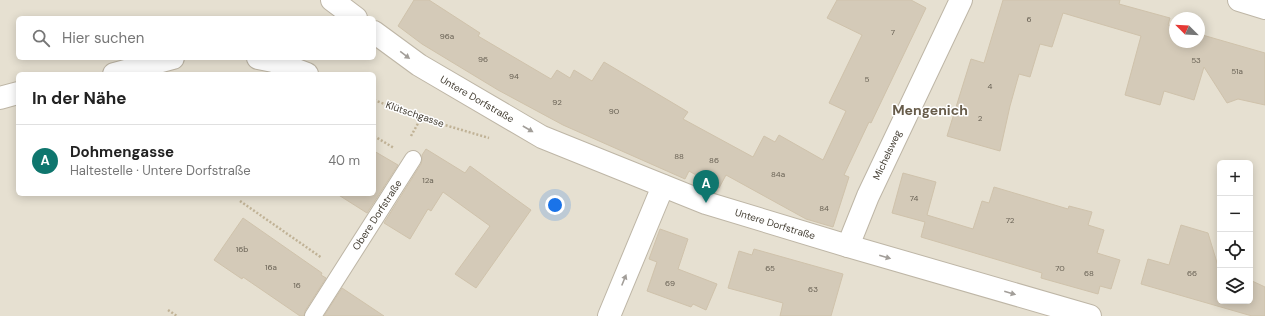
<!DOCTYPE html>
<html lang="de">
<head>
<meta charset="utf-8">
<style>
  :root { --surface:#fff; --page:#f2f2f2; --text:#222; --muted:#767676; --line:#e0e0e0; --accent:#0f766e }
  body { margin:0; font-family:"DM Sans",sans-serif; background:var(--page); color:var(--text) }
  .controls { position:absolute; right:12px; bottom:12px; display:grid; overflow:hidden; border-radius:6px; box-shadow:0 2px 10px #0003 }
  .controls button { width:36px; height:36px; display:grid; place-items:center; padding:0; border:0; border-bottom:1px solid var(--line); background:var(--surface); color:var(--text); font:20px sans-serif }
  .compass { position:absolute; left:1169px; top:12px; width:36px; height:36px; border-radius:50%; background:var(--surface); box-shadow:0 2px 10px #0003; rotate:294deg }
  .you { position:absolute; left:555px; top:205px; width:14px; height:14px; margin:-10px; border:3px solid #fff; border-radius:50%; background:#1a73e8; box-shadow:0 0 0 6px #1a73e833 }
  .badge { display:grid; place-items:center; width:26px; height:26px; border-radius:50%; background:var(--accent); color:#fff; font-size:13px; font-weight:700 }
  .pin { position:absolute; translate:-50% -33px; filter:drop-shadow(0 1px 2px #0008) }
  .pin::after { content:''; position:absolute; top:21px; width:14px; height:12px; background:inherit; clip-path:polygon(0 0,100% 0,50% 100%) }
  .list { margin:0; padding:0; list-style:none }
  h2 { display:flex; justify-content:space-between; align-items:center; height:52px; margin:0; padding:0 16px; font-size:17px }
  h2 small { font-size:13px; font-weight:400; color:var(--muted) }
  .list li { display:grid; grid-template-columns:26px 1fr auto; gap:12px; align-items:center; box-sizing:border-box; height:72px; padding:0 16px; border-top:1px solid var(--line) }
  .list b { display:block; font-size:15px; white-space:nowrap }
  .list p { margin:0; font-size:13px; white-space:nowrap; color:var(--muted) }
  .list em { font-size:13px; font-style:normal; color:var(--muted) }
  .icon { flex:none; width:22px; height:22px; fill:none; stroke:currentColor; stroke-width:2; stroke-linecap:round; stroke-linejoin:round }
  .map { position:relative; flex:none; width:1265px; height:316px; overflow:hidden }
  .search { position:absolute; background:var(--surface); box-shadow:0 2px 10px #0003; left:16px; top:16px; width:360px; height:44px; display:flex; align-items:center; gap:10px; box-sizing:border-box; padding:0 14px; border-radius:6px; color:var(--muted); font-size:15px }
  .panel { position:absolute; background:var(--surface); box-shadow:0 2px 10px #0003; left:16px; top:72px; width:360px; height:124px; border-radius:6px }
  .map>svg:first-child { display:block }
</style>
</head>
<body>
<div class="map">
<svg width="1265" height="316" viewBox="0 0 1265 316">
  <rect width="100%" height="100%" fill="#f2eee3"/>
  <path fill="#e6e0d1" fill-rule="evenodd" d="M0,0H1265V316H0ZM18,18H374V58H18ZM1175,18H1199V42H1175ZM18,74H374V194H18ZM1220,163H1250V301H1220Z"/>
  <g fill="#d4cab8" stroke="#cfc2ab">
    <path d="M414,0H429L480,33L478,36L551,79L557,70L570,78L574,70L592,81L604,62L688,112L683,119L753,157L764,136L775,142L779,135L823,160L846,111L829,103L862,35L827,18L837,0H911L926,8L871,123L869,122L844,175L849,177L833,227L806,219L726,175L719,188L689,171L685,179L563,125L498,90L422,44L398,26Z"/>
    <path d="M1003,0H1120L1119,4L1170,18L1168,25L1175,27V42H1199V34L1265,53V105L1238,99L1227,103L1204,67L1194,100L1164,91L1160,105L1125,95L1141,36L1063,13L1052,47L1040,44L1030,77L1019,74L1010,106L1000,151L947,136L971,59L984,63Z"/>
    <path d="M426,149L465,173L470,166L531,210L476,288L455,274L490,226L443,192L431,211L428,209L410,239L384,223L421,164L422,160V155Z"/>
    <path d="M374,151L398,165L367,213L337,194H374Z"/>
    <path d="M903,173L936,182L927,215L973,229L982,201L989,203L994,187L1068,209L1069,206L1092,212L1088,225L1104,230L1097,253L1120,260L1111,289L1100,286L1098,294L1041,278L1042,273L921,237L925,222L892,213Z"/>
    <path d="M243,218L322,273L321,275L326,278L305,311L304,316H300L243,277L242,279L214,260Z"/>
    <path d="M1181,225L1208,233L1218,266L1220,267V301H1250V280L1265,287V316H1252L1141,284L1148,259L1169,265Z"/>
    <path d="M660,229L688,239L678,269L717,284L706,310L693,304L691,307L647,291L657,262L649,259Z"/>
    <path d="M754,249L843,274L831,316H780L783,303L728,288L739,251L752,255Z"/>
    <path d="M342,288L384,316H324Z"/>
  </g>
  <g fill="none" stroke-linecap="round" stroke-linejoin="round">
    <defs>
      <path id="service" d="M313,316L413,159"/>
      <g id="minor">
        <path d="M332,0L356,18"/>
        <path d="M1239,0L1265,8"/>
        <path d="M374,32L419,65L542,137L706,203L848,246L1090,316"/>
        <path d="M258,58L273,61L307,74"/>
        <path d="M114,74L173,58"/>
        <path d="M0,98L18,93"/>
        <path d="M848,246L868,196L961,0"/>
        <path d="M609,316L663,186"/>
      </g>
    </defs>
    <use href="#service" stroke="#beb6a6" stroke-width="18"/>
    <use href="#minor" stroke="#beb6a6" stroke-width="24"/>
    <g stroke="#c0b296" stroke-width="2.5" stroke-dasharray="2 2" stroke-linecap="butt">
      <path d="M374,100L421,118L489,138"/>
      <path d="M374,136L394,148"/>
      <path d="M411,136L421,118"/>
      <path d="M240,201L322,258"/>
      <path d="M168,310L177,316"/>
    </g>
    <use href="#service" stroke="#fff" stroke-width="16"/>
    <use href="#minor" stroke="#fff" stroke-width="22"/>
  </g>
  <defs><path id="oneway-solid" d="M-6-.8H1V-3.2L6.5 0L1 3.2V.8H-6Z"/></defs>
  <g fill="#a29e99">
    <use href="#oneway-solid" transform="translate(405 55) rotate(37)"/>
    <use href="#oneway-solid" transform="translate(528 129) rotate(30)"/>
    <use href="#oneway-solid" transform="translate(885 257) rotate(16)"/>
    <use href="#oneway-solid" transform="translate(624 280) rotate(-68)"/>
    <use href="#oneway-solid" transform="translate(1010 293) rotate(16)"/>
  </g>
  <g text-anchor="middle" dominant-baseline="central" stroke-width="3" stroke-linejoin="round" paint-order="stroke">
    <g font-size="8" fill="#686154">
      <text x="1029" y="19">6</text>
      <text x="893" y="32">7</text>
      <text x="447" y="36">96a</text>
      <text x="483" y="59">96</text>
      <text x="1196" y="60">53</text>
      <text x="1237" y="71">51a</text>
      <text x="514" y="76">94</text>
      <text x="867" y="79">5</text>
      <text x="990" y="86">4</text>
      <text x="557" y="102">92</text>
      <text x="614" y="111">90</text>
      <text x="980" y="118">2</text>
      <text x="679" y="156">88</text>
      <text x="714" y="160">86</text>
      <text x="778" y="174">84a</text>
      <text x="428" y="180">12a</text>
      <text x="914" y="198">74</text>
      <text x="824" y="208">84</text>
      <text x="1010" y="220">72</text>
      <text x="242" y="249">16b</text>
      <text x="271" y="267">16a</text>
      <text x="770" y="268">65</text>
      <text x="1060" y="268">70</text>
      <text x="1089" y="273">68</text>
      <text x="1192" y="273">66</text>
      <text x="670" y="283">69</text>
      <text x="297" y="285">16</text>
      <text x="813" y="289">63</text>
    </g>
    <g font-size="10" fill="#443e33" stroke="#fff">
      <text transform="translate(477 99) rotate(30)">Untere Dorfstraße</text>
      <text transform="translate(415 114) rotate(19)">Klütschgasse</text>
      <text transform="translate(887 155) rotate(-65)">Michelsweg</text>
      <text transform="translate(377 215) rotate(-57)">Obere Dorfstraße</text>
      <text transform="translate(775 224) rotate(17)">Untere Dorfstraße</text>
    </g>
    <g font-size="14" font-weight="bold" fill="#675c4a" stroke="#fff">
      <text x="930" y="110">Mengenich</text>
    </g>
  </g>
</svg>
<div class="controls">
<button>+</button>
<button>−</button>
<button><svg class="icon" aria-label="locate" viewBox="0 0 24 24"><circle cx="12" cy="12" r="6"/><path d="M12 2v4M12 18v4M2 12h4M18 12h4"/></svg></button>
<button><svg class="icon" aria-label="layers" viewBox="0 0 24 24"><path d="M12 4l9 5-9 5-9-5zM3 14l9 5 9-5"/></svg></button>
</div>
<svg class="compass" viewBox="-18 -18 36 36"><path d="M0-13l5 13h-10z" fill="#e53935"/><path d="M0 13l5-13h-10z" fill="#767676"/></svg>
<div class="you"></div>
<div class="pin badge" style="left:706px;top:203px">A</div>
<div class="search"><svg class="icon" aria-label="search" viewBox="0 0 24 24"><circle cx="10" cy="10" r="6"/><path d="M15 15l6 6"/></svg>Hier suchen</div>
<section class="panel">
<h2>In der Nähe<small></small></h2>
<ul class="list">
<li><span class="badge">A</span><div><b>Dohmengasse</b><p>Haltestelle · Untere Dorfstraße</p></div><em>40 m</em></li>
</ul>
</section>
</div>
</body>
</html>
